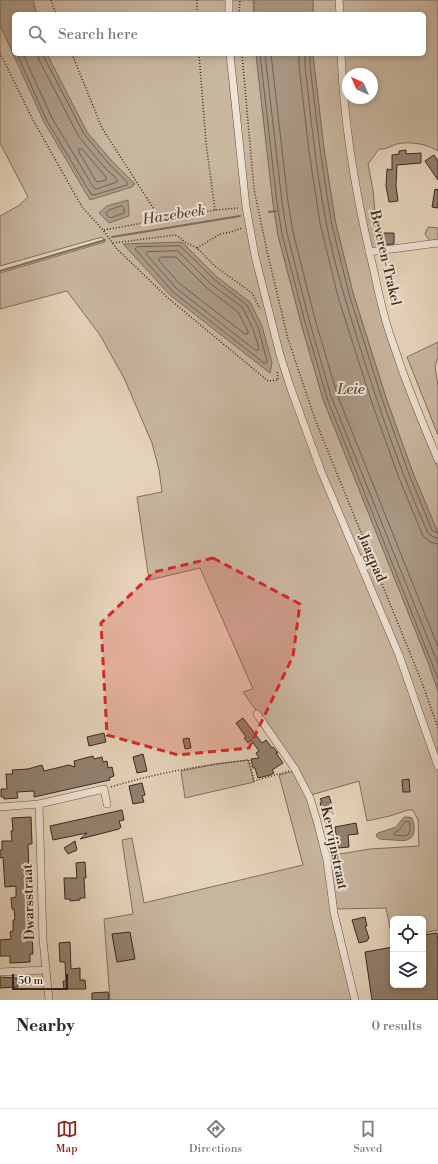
<!DOCTYPE html>
<html lang="en">
<head>
<meta charset="utf-8">
<style>
  :root { --surface:#fff; --page:#f7f7f7; --text:#2b2b33; --muted:#7c7c81; --line:#e1e1e2; --accent:#8f2418 }
  body { margin:0; font-family:"Libre Bodoni",serif; background:var(--page); color:var(--text) }
  .controls { position:absolute; right:12px; bottom:12px; display:grid; overflow:hidden; border-radius:6px; box-shadow:0 2px 6px #0003 }
  .controls button { width:36px; height:36px; display:grid; place-items:center; padding:0; border:0; border-bottom:1px solid var(--line); background:var(--surface); color:var(--text); font:20px sans-serif }
  .compass { position:absolute; left:342px; top:68px; width:36px; height:36px; border-radius:50%; background:var(--surface); box-shadow:0 2px 6px #0003; rotate:315deg }
  .scale { position:absolute; left:12px; bottom:10px; width:56px; box-sizing:border-box; padding-left:4px; border:2px solid #38291e; border-top:0; font-size:11px; line-height:14px; white-space:nowrap; color:#38291e; -webkit-text-stroke:3px #eee2d2; paint-order:stroke }
  .list { margin:0; padding:0; list-style:none }
  h2 { display:flex; justify-content:space-between; align-items:center; height:52px; margin:0; padding:0 16px; font-size:17px }
  h2 small { font-size:13px; font-weight:400; color:var(--muted) }
  .icon { flex:none; width:22px; height:22px; fill:none; stroke:currentColor; stroke-width:2; stroke-linecap:round; stroke-linejoin:round }
  .map { position:relative; flex:none; width:438px; height:1000px; overflow:hidden }
  .search { position:absolute; background:var(--surface); box-shadow:0 2px 6px #0003; left:12px; right:12px; top:12px; height:44px; display:flex; align-items:center; gap:10px; box-sizing:border-box; padding:0 14px; border-radius:6px; color:var(--muted); font-size:15px }
  .sheet { height:108px; background:var(--surface) }
  nav { display:flex; justify-content:space-around; align-items:center; box-sizing:border-box; height:56px; border-top:1px solid var(--line); background:var(--surface); font-size:11px; color:var(--muted) }
  nav a { display:grid; justify-items:center; gap:2px }
  nav .on { color:var(--accent) }
  .map>svg:first-child { display:block }
</style>
</head>
<body>
<div class="map">
<svg width="438" height="1000" viewBox="0 0 438 1000">
  <rect width="100%" height="100%" fill="#e5d3ba"/>
  <filter id="stains"><feTurbulence type="fractalNoise" baseFrequency=".005" numOctaves="4"/><feColorMatrix values="0 0 0 0 .2 0 0 0 0 .09 0 0 0 0 .02 0 0 0 .5 -.17"/></filter>
  <radialGradient id="worn" r=".72"><stop offset=".6" stop-color="#630" stop-opacity="0"/><stop offset="1" stop-color="#630" stop-opacity=".3"/></radialGradient>
  <g fill="#c8b69f" stroke="#80705e" fill-rule="evenodd">
    <path d="M0,0H253L254,14H14V54H256L274,210L278,235L301,323L323,399L428,662L438,691V930L423,933V919H393L392,937L386,908L335,909L328,856L370,849L419,846L418,820L413,810H408L390,816L367,821L359,781L311,795L297,766L266,721L255,709L243,692L253,689L200,568L149,580L137,497L162,492L159,470L152,443L124,378L100,335L67,291L0,309V273L105,242L102,237L0,266V216L18,206L28,197L0,143Z"/>
    <path d="M313,0H438V151C427,144 410,141 397,144C391,146 385,150 379,149L368,164L373,190L378,248L367,254L418,420L438,468V533L413,473L386,398L353,293L335,220L324,149L314,64L313,54H424V14H313ZM348,74H372V98H348Z"/>
    <path d="M428,227L438,228V240L430,241L425,234Z"/>
    <path d="M438,342V358L435,366L438,387V435L407,357Z"/>
    <path d="M248,760L254,782L185,798L181,771L216,764Z"/>
    <path d="M294,771L307,799L324,854L353,1000H110L104,919L133,914L122,840L132,838L144,903L303,865L279,775Z"/>
  </g>
  <g fill="#aa9985" stroke="#7c6c5c">
    <path d="M0,0H33L37,14H14V54H47L87,132L112,161L135,184L132,187L90,200L44,122L0,25Z"/>
    <rect x="254" y="0" width="59" height="14"/>
    <path d="M256,54H313L314,65L324,149L335,220L353,293L386,398L413,473L438,533V691L428,662L323,399L301,323L278,235L273,204Z"/>
    <path d="M128,200L129,216L109,223L99,213L107,206Z"/>
    <path d="M182,242L217,277L250,302L262,326L272,363L270,373L170,295L123,244Z"/>
    <path d="M404,817H408L412,818C415,824 416,836 409,839C404,842 398,840 392,840C387,839 381,841 377,837L376,835L378,833L396,827Z"/>
  </g>
  <g fill="none" stroke-linecap="round" stroke-linejoin="round">
    <g stroke="#716152" stroke-width="1">
      <path d="M17,54L47,121L91,194L94,195L127,185V182L109,164L84,134L44,57L43,54"/>
      <path d="M23,54L52,118L94,188L96,189L117,182V179L105,168L79,137L39,60L38,54"/>
      <path d="M260,54L277,203L282,234L305,322L327,398L438,679"/>
      <path d="M265,54L282,202L287,233L309,320L331,396L438,664"/>
      <path d="M271,54L288,202L293,232L315,319L337,394L438,647"/>
      <path d="M299,54V66L309,151L320,223L338,297L372,403L399,478L423,536L430,542L438,544"/>
      <path d="M305,54V66C311,118 316,170 326,222C335,268 349,312 363,357C382,416 402,476 428,533L433,537L438,538"/>
      <path d="M310,54V65L320,149L331,221L349,294L382,399L409,474L432,530L435,532L438,533"/>
      <path d="M79,149H82L106,177V180L98,182L96,181L79,152Z"/>
      <path d="M122,206L124,208V213L110,218L106,214V213L109,210Z"/>
      <path d="M180,246L215,280L247,305L258,327L267,361V363H264L173,292L135,249L137,247Z"/>
      <path d="M178,251L211,284L243,308L253,329L259,348L258,350H255L176,288L146,254L147,252Z"/>
      <path d="M161,257H176L207,288L238,312L248,331V334H245L180,284L159,261V259Z"/>
      <path d="M406,821L409,822C411,826 410,831 408,835L403,836L394,835V833L399,830Z"/>
    </g>
    <g stroke="#7c6c5c" stroke-width="2">
      <path d="M269,212L276,211"/>
      <path d="M112,237L240,216"/>
      <path d="M0,271L105,240"/>
    </g>
  </g>
  <g fill="#92816f" stroke="#38291e">
    <path d="M406,150V154L421,153V163L397,165L396,186L398,201L389,202L386,186L387,169L392,170V155L399,154V151Z"/>
    <path d="M434,155L438,161V180L425,161Z"/>
    <path d="M435,189L438,190V208L432,207Z"/>
    <path d="M378,233H394V244L378,245Z"/>
    <path d="M243,718L262,743L266,740L272,748L273,747L278,753H276L283,763L272,770L274,773L270,775L258,778L255,768H253L251,759L259,758L256,753L259,751L251,740L248,743L244,738L246,737L236,723Z"/>
    <path d="M104,733L106,742L89,746L87,737Z"/>
    <path d="M189,738L191,748L185,749L183,739Z"/>
    <path d="M143,754L147,771L137,773L133,757Z"/>
    <path d="M93,756L94,759L102,757L103,762L107,761L108,768L112,767L114,776L109,778L110,780L34,797V791L17,792L18,798L4,799V797H1V789H7L6,774H13L12,770L28,769L42,765L44,771L69,765L75,767L74,761Z"/>
    <path d="M409,779L410,792H403L402,780Z"/>
    <path d="M142,783L145,795L142,796L144,802L133,804L129,786Z"/>
    <path d="M329,796L332,805L322,809L320,803L322,802L320,799Z"/>
    <path d="M122,810L124,820L119,821L121,827L119,829L80,839L87,833L53,840L50,826Z"/>
    <path d="M31,817L32,844H28L29,871H28L29,889H30L33,954H30V962L10,963V956H0V940L11,939L10,932L13,931V920H15L14,909H12L11,898L16,897V886L5,887L3,857L0,858V850H2V841H12L11,831H13L12,818Z"/>
    <path d="M356,823L358,834L348,835L349,847L338,848L335,827Z"/>
    <path d="M75,841L77,850L68,854L64,848Z"/>
    <path d="M85,862L86,878H84L85,898H80V900L70,901V899H65L64,878H77L76,863Z"/>
    <path d="M365,917L367,926H365L369,938L367,941L359,943L352,920Z"/>
    <path d="M130,932L135,959L117,962L112,934Z"/>
    <path d="M437,933L438,941V1000H372L365,952L393,947V985H423V935Z"/>
    <path d="M70,942L71,969L80,968V980H85L86,989H64L63,981H66L65,962H60L59,943Z"/>
    <path d="M0,977L17,978L18,987L0,988Z"/>
    <path d="M108,992L109,1000H92V993Z"/>
  </g>
  <g fill="none" stroke-linecap="round" stroke-linejoin="round">
    <defs>
      <g id="minor">
        <path d="M229,0V14"/>
        <path d="M339,0L340,14"/>
        <path d="M230,54L246,207L255,256L280,355L291,389L321,471L399,655L438,766"/>
        <path d="M341,54C344,126 356,197 373,267C379,295 385,323 395,349C407,387 423,423 438,460"/>
        <path d="M369,252L438,243"/>
        <path d="M257,714L295,769L310,798L317,821L327,860L334,913L355,1000"/>
        <path d="M39,804L43,940L49,1000"/>
        <path d="M0,807L39,804L104,789L107,804"/>
        <path d="M0,972L46,970"/>
      </g>
    </defs>
    <use href="#minor" stroke="#635445" stroke-width="8"/>
    <g stroke="#38291e" stroke-width="1.5" stroke-dasharray="1 2" stroke-linecap="butt">
      <path d="M51,0L56,14"/>
      <path d="M197,0V14"/>
      <path d="M239,14L240,0"/>
      <path d="M0,53L33,120L82,207L103,230L117,249L168,298L268,381L278,380L277,371"/>
      <path d="M72,54L102,128L161,220"/>
      <path d="M199,54L206,143L215,210"/>
      <path d="M242,54L254,189L267,251L288,339L316,422L421,680L438,728"/>
      <path d="M104,230L215,210L238,208"/>
      <path d="M113,243L175,235L179,237L186,243L197,248L216,267L252,293L260,309"/>
      <path d="M197,248L220,234L231,232L242,228"/>
      <path d="M111,787C156,773 202,765 249,760L254,781L289,771"/>
    </g>
    <use href="#minor" stroke="#eee2d2" stroke-width="7"/>
  </g>
  <path fill="#d62828" fill-opacity="0.2" stroke="#d62828" stroke-width="3" stroke-dasharray="8 5" stroke-linejoin="round" d="M213,558L300,604L293,656L249,748L178,755L107,735L101,623L154,572Z"/>
  <g text-anchor="middle" dominant-baseline="central" stroke-width="4" stroke-linejoin="round" paint-order="stroke">
    <g font-size="14" fill="#38291e" stroke="#eee2d2">
      <text transform="translate(385 258) rotate(77)">Beveren-Trakel</text>
      <text transform="translate(372 558) rotate(67)">Jaagpad</text>
      <text transform="translate(334 848) rotate(78)">Kervijnstraat</text>
      <text transform="translate(29 902) rotate(-92)">Dwarsstraat</text>
    </g>
    <g font-size="15" font-style="italic" fill="#5a4b3d" stroke="#eee2d2">
      <text transform="translate(174 215) rotate(-9)">Hazebeek</text>
      <text x="351" y="389">Leie</text>
    </g>
  </g>
  <rect width="100%" height="100%" filter="url(#stains)"/>
  <rect width="100%" height="100%" fill="url(#worn)"/>
</svg>
<div class="controls">
<button><svg class="icon" aria-label="locate" viewBox="0 0 24 24"><circle cx="12" cy="12" r="6"/><path d="M12 2v4M12 18v4M2 12h4M18 12h4"/></svg></button>
<button><svg class="icon" aria-label="layers" viewBox="0 0 24 24"><path d="M12 4l9 5-9 5-9-5zM3 14l9 5 9-5"/></svg></button>
</div>
<svg class="compass" viewBox="-18 -18 36 36"><path d="M0-13l5 13h-10z" fill="#e53935"/><path d="M0 13l5-13h-10z" fill="#7c7c81"/></svg>
<div class="scale">50 m</div>
<div class="search"><svg class="icon" aria-label="search" viewBox="0 0 24 24"><circle cx="10" cy="10" r="6"/><path d="M15 15l6 6"/></svg>Search here</div>
</div>
<section class="sheet">
<h2>Nearby<small>0 results</small></h2>
<ul class="list">
</ul>
</section>
<nav>
<a class="on"><svg class="icon" aria-label="map" viewBox="0 0 24 24"><path d="M3 6l6-2 6 2 6-2v14l-6 2-6-2-6 2zM9 4v14M15 6v14"/></svg>Map</a>
<a><svg class="icon" aria-label="directions" viewBox="0 0 24 24"><path d="M12 3l9 9-9 9-9-9zM9 14v-3h6M13 9l2 2-2 2"/></svg>Directions</a>
<a><svg class="icon" aria-label="saved" viewBox="0 0 24 24"><path d="M7 4h10v16l-5-4-5 4z"/></svg>Saved</a>
</nav>
</body>
</html>
